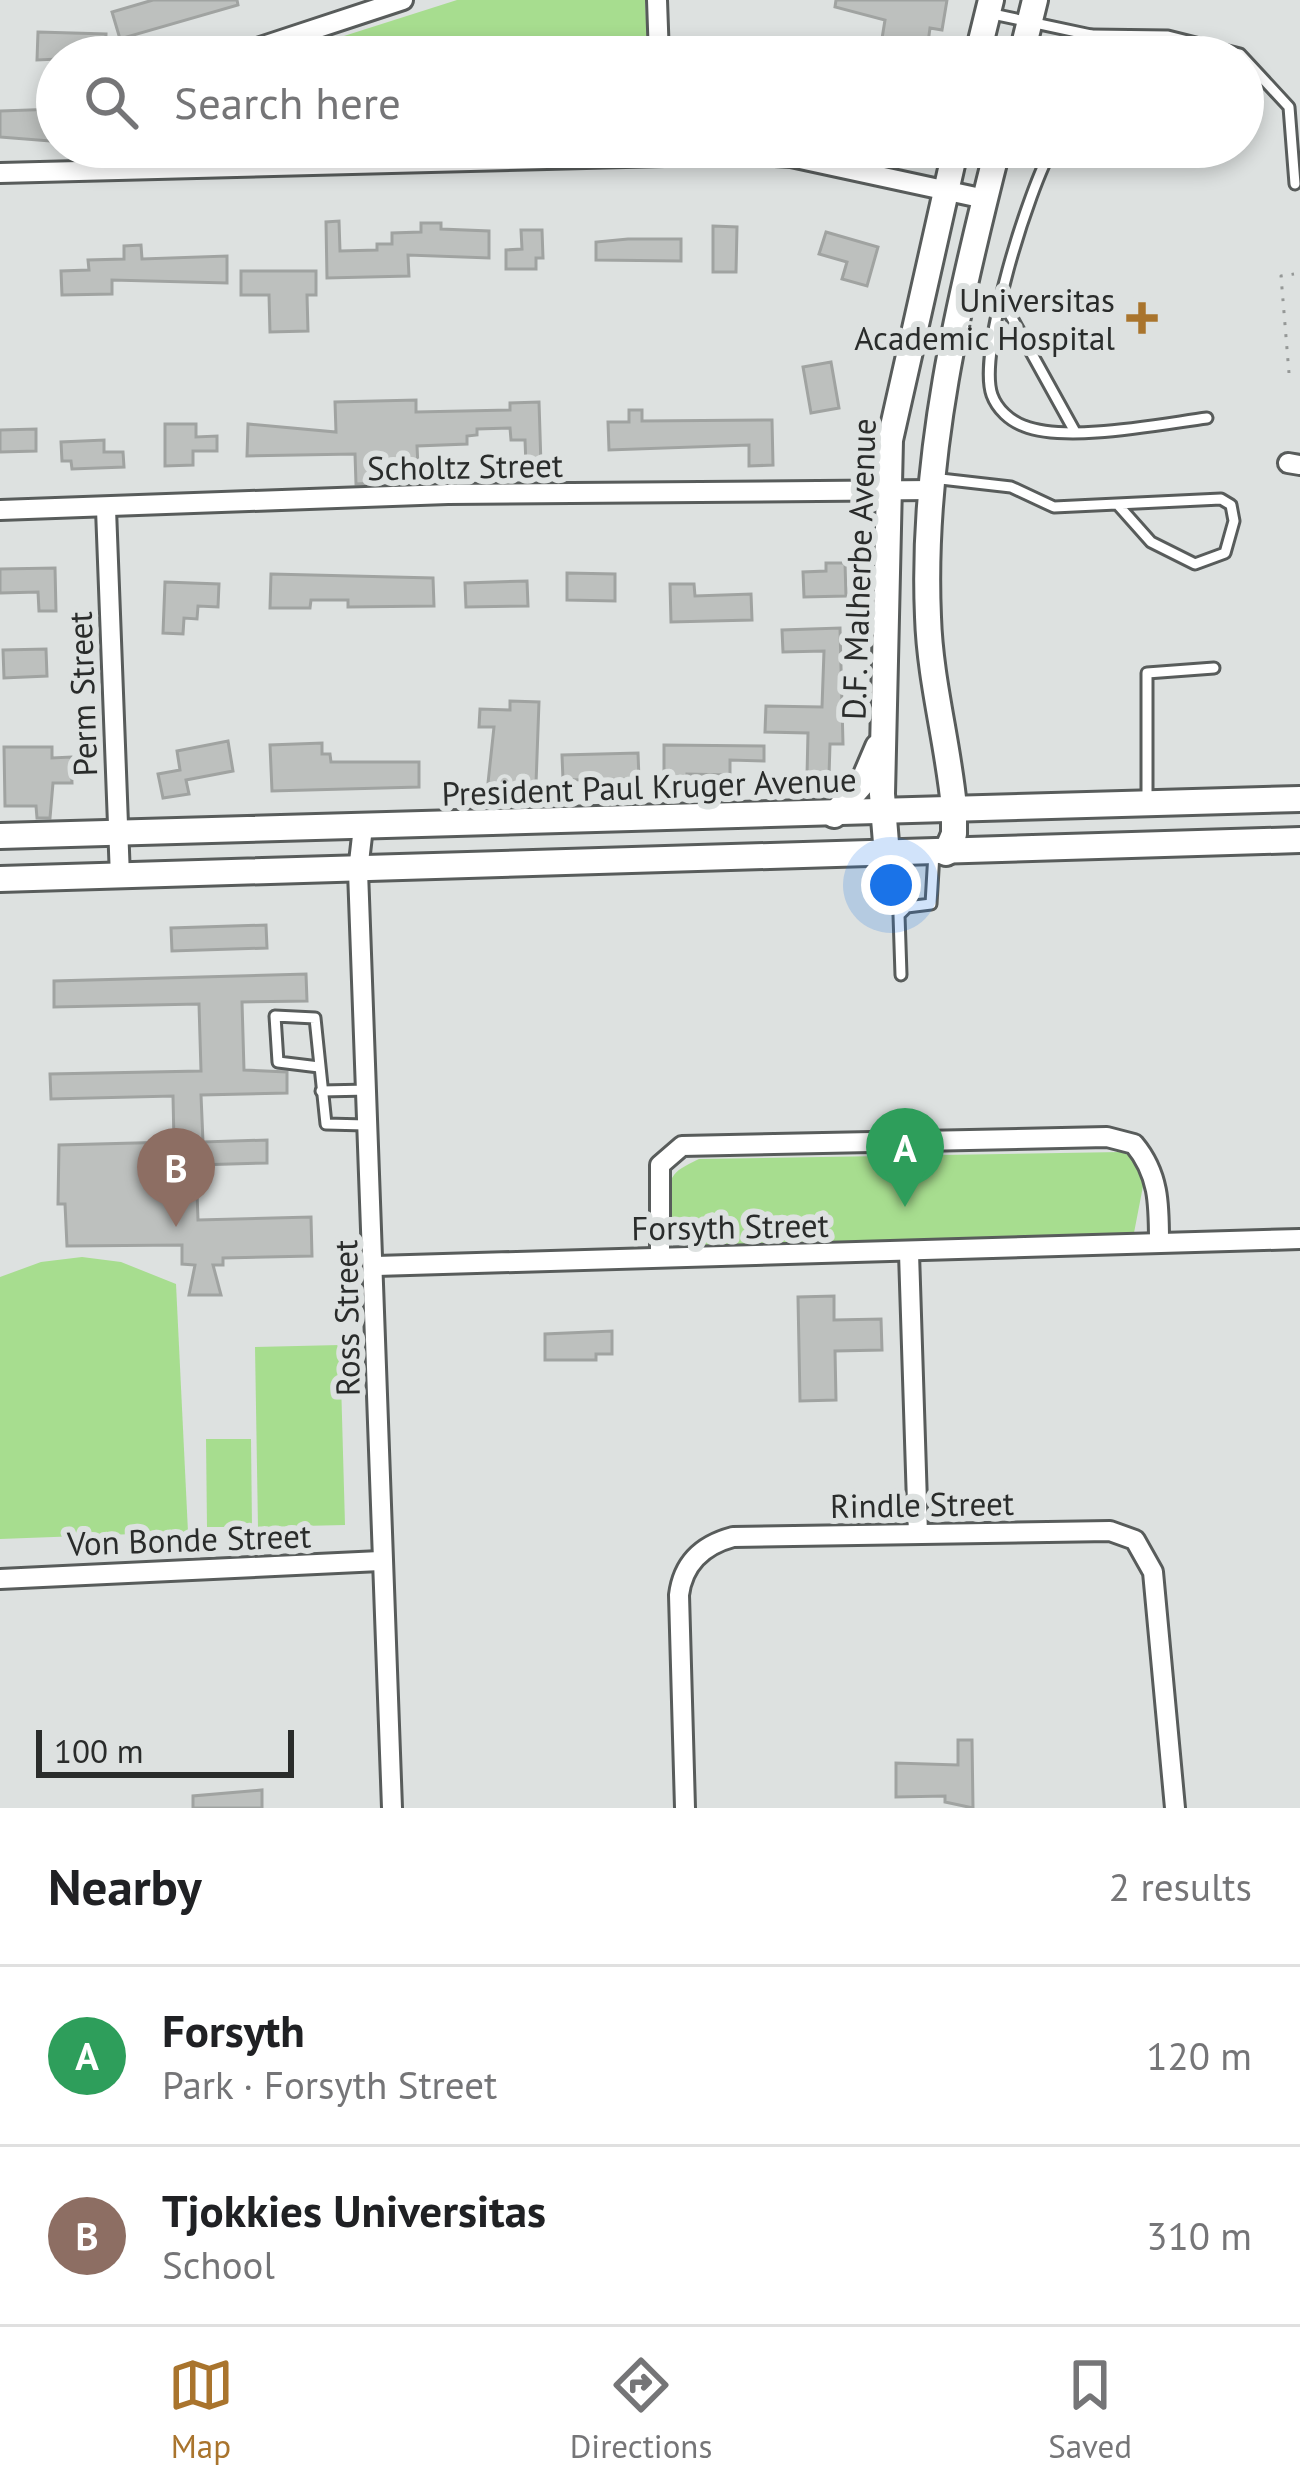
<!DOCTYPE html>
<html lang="en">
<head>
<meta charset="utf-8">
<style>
  :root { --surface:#fff; --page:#f2f2f2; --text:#202124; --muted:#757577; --line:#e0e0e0; --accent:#a9742d }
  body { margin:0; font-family:"PT Sans",sans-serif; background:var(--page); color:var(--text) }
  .scale { position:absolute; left:36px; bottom:30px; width:258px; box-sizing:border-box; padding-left:12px; border:6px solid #2a2c2b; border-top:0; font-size:33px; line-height:42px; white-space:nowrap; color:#2a2c2b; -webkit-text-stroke:9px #dde1e0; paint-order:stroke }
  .you { position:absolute; left:891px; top:885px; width:42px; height:42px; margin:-30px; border:9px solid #fff; border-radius:50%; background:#1a73e8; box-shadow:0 0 0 18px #1a73e833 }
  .badge { display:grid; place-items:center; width:78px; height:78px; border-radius:50%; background:var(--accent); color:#fff; font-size:39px; font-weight:700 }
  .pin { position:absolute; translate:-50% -99px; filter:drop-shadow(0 3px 6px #0008) }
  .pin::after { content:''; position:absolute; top:63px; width:42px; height:36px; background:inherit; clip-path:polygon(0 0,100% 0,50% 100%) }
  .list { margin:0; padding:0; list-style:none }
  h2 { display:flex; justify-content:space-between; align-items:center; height:156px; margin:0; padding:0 48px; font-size:51px }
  h2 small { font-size:39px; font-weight:400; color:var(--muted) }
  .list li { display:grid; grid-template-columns:78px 1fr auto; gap:36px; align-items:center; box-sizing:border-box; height:180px; padding:0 48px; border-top:3px solid var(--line) }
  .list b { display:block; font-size:45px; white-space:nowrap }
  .list p { margin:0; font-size:39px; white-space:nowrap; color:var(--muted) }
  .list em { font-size:39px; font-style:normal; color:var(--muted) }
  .icon { flex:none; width:66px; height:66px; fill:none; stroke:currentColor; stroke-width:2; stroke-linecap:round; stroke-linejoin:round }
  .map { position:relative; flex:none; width:1300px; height:1808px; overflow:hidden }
  .search { position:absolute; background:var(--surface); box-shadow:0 6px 18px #0003; left:36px; right:36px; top:36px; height:132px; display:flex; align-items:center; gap:30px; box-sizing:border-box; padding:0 42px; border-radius:66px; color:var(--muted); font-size:45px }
  .sheet { height:516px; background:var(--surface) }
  nav { display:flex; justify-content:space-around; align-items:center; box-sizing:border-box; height:168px; border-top:3px solid var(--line); background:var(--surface); font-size:33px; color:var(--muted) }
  nav a { display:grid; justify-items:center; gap:6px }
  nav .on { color:var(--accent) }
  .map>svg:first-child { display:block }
</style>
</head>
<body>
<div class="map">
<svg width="1300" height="1808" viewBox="0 0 1300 1808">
  <rect width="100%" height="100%" fill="#dde1e0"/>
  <g fill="#a7dd8f">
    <path d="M457,0H645L648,57H278Z"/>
    <path d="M143,147H637L633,152L173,170Z"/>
    <path d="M1121,1152L1138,1159L1144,1181L1133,1238L694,1250C667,1242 657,1198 674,1175C679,1168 691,1163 699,1159Z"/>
    <path d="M82,1257L121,1262L176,1284L188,1532L0,1539V1277L41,1262Z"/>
    <path d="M340,1345L345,1525L258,1527L255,1347Z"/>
    <path d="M206,1439H251L252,1527H207Z"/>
  </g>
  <g fill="#bdc0be" stroke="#a0a3a1" stroke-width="3">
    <path d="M153,0H237L238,5L120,39L112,12Z"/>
    <path d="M836,0H947L942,30L930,28L926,57H879L885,20L835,7Z"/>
    <path d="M38,32L106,34L105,57L37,60Z"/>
    <path d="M57,109V135L50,141L0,137V111Z"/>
    <path d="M339,221L340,251L377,250V244H392V233L421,232V223H441V229L489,231V258L408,255L409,276L327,278L326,222Z"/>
    <path d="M713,226L737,227L736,272H713Z"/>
    <path d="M521,230H542L543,258H536V269H506V250L522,249Z"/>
    <path d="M826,232L878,247L867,286L842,279L847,262L819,254Z"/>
    <path d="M628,239H681V261L596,260V242Z"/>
    <path d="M141,245L142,259L227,256V283L112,280V294L62,295L61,271L89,270L88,260L124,259V246Z"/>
    <path d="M241,271H316V295H307L308,331L270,332L269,295H241Z"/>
    <path d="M831,362L839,408L811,413L803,367Z"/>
    <path d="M416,400V412L510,410V403L539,402L541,465H526L525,440H511L510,428L477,429V435L467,436V444L417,446L418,466L374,468L375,483L356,484L355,454L247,456L248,424L336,432L335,402Z"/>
    <path d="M629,410H642V421L772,420L773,465L749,466V445L609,450L608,422H629Z"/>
    <path d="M165,424H196V437L217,436V451H193V465L165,466Z"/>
    <path d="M36,429V451L0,452V430Z"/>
    <path d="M104,440V452H123L124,467L72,469L71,461H62L61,442Z"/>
    <path d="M826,563H845L846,596L804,597L803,572L826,571Z"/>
    <path d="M55,568L56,611H39L38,592L0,593V569Z"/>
    <path d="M567,573L615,574V601L567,600Z"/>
    <path d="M271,574L433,578L434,606L348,607V600H311L310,608H270Z"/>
    <path d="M527,581L528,606L466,607L465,583Z"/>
    <path d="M165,582L219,584L218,607L198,606L197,619L184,618L183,634L163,633Z"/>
    <path d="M670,584H694L695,596L751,594L752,620L671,622Z"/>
    <path d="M840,628L843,744H830L829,776H807L808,733L765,732L766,706L822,707L824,651L783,652L782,630Z"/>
    <path d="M46,649L47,676L4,678L3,650Z"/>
    <path d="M510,701L539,702L536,784L488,783L494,727H479L480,709L510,710Z"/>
    <path d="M228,741L233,771L186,780L189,794L163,798L158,774L180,770L177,751Z"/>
    <path d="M322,743V754H330L331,762H419V787L272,791L270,745Z"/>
    <path d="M664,745L764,746V761L730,760V775L687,774V785H664Z"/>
    <path d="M4,747H52V758L71,757L72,783H53L50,818H37L36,806H5Z"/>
    <path d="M638,753L639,779L563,780L562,755Z"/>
    <path d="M266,925L267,948L172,951L171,928Z"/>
    <path d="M306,974L307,1001L242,1002L244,1070L287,1072V1093L201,1095L203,1142L267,1140V1163L196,1165L198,1220L311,1217L312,1256L223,1258V1265H213L221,1295H189L195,1265L182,1264V1245L67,1246L65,1204H58L59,1145L174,1142L173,1096L51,1099L50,1074L201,1071L199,1004L54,1007V981Z"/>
    <path d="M834,1296V1320L881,1319L882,1350L835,1351L836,1400L800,1401L798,1297Z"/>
    <path d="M612,1331V1354H596V1360H545V1334Z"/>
    <path d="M958,1740H972L973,1808L945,1802V1796L896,1797V1763L958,1765Z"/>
    <path d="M262,1790V1808H193V1796Z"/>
  </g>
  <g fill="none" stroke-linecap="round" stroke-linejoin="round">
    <defs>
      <g id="service">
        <path d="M988,13L1091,35L1105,43L1110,57"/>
        <path d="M1091,35L1168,36L1240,54L1289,107L1295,184"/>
        <path d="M1053,147C1029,187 977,353 992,395C997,409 1010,421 1024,426C1066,443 1161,424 1207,418"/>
        <path d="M1002,300L1074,430"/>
        <path d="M932,478L1011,487L1054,507L1221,499L1231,505L1234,521L1225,553L1195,564L1151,542L1119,506"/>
        <path d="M1147,803V673L1214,668"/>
        <path d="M901,975L899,915L907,907L931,904L934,853"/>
        <path d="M319,1067L278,1062L275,1016L315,1018L326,1124L366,1125"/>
        <path d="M321,1091L369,1090"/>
      </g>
      <g id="minor">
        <path d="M657,0L659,57"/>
        <path d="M230,57L403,0"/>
        <path d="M0,173L743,154L791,157L985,199"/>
        <path d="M1288,463L1300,465"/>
        <path d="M106,509L120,877"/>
        <path d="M0,510L448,494L931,490"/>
        <path d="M363,827L358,871L392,1808"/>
        <path d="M909,1253L918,1534"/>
        <path d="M660,1256V1165L682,1146L1107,1137L1134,1144C1159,1174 1159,1204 1159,1241"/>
        <path d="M376,1266L1300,1239"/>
        <path d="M0,1579L380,1561"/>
        <path d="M685,1808L679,1595C683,1563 703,1545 733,1537L1110,1531L1135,1540L1153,1572L1175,1808"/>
      </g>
      <g id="tertiary">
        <path d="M977,57L991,0"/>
        <path d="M1021,57L1035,0"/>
        <path d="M834,815L863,782L878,747"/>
        <path d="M0,836L1300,799"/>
        <path d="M946,853L954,834V807C948,743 930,681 928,617C921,458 959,300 998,147"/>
        <path d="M887,855L882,794L890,440L956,147"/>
        <path d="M0,879L1300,840"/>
      </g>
    </defs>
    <use href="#service" stroke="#585c5b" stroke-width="15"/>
    <use href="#minor" stroke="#585c5b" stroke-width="24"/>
    <use href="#tertiary" stroke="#585c5b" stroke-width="30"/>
    <path stroke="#959897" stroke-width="3" stroke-dasharray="3 9" stroke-linecap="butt" d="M1289,373L1281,276L1294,274"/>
    <use href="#service" stroke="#fff" stroke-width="9"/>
    <use href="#minor" stroke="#fff" stroke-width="18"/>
    <use href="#tertiary" stroke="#fff" stroke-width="24"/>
  </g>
  <path fill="#a9742d" stroke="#dde1e0" stroke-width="4.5" d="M1136 300h12v12h12v12h-12v12h-12v-12h-12v-12h12z"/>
  <g text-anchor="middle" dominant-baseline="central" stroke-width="12" stroke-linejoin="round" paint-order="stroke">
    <g font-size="33" fill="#2a2c2b" stroke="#dde1e0" text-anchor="end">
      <text x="1115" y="299">Universitas<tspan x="1115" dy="38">Academic Hospital</tspan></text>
    </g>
    <g font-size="33" fill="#2a2c2b" stroke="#dde1e0">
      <text transform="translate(465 466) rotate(-1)">Scholtz Street</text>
      <text transform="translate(858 569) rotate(-88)">D.F. Malherbe Avenue</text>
      <text transform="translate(82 694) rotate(-92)">Perm Street</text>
      <text transform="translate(649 786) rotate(-2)">President Paul Kruger Avenue</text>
      <text transform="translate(730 1226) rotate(-1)">Forsyth Street</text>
      <text transform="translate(346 1318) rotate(-91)">Ross Street</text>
      <text transform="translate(922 1504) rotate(-1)">Rindle Street</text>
      <text transform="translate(189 1539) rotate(-2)">Von Bonde Street</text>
    </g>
  </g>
</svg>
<div class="scale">100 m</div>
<div class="you"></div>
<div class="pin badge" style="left:905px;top:1207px;background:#2e9e5b">A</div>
<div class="pin badge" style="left:176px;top:1227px;background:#8d6e63">B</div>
<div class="search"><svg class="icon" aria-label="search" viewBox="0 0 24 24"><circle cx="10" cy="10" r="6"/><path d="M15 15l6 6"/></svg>Search here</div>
</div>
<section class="sheet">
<h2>Nearby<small>2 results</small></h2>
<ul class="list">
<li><span class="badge" style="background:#2e9e5b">A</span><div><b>Forsyth</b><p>Park · Forsyth Street</p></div><em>120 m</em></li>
<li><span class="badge" style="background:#8d6e63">B</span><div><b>Tjokkies Universitas</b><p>School</p></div><em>310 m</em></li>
</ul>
</section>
<nav>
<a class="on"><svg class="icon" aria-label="map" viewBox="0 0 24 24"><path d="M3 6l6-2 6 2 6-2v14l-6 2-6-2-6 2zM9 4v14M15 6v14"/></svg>Map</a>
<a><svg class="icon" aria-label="directions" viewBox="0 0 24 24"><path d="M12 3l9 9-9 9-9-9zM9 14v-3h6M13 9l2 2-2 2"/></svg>Directions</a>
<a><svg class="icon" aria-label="saved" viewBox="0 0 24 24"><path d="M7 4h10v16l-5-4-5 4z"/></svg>Saved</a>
</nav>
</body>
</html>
